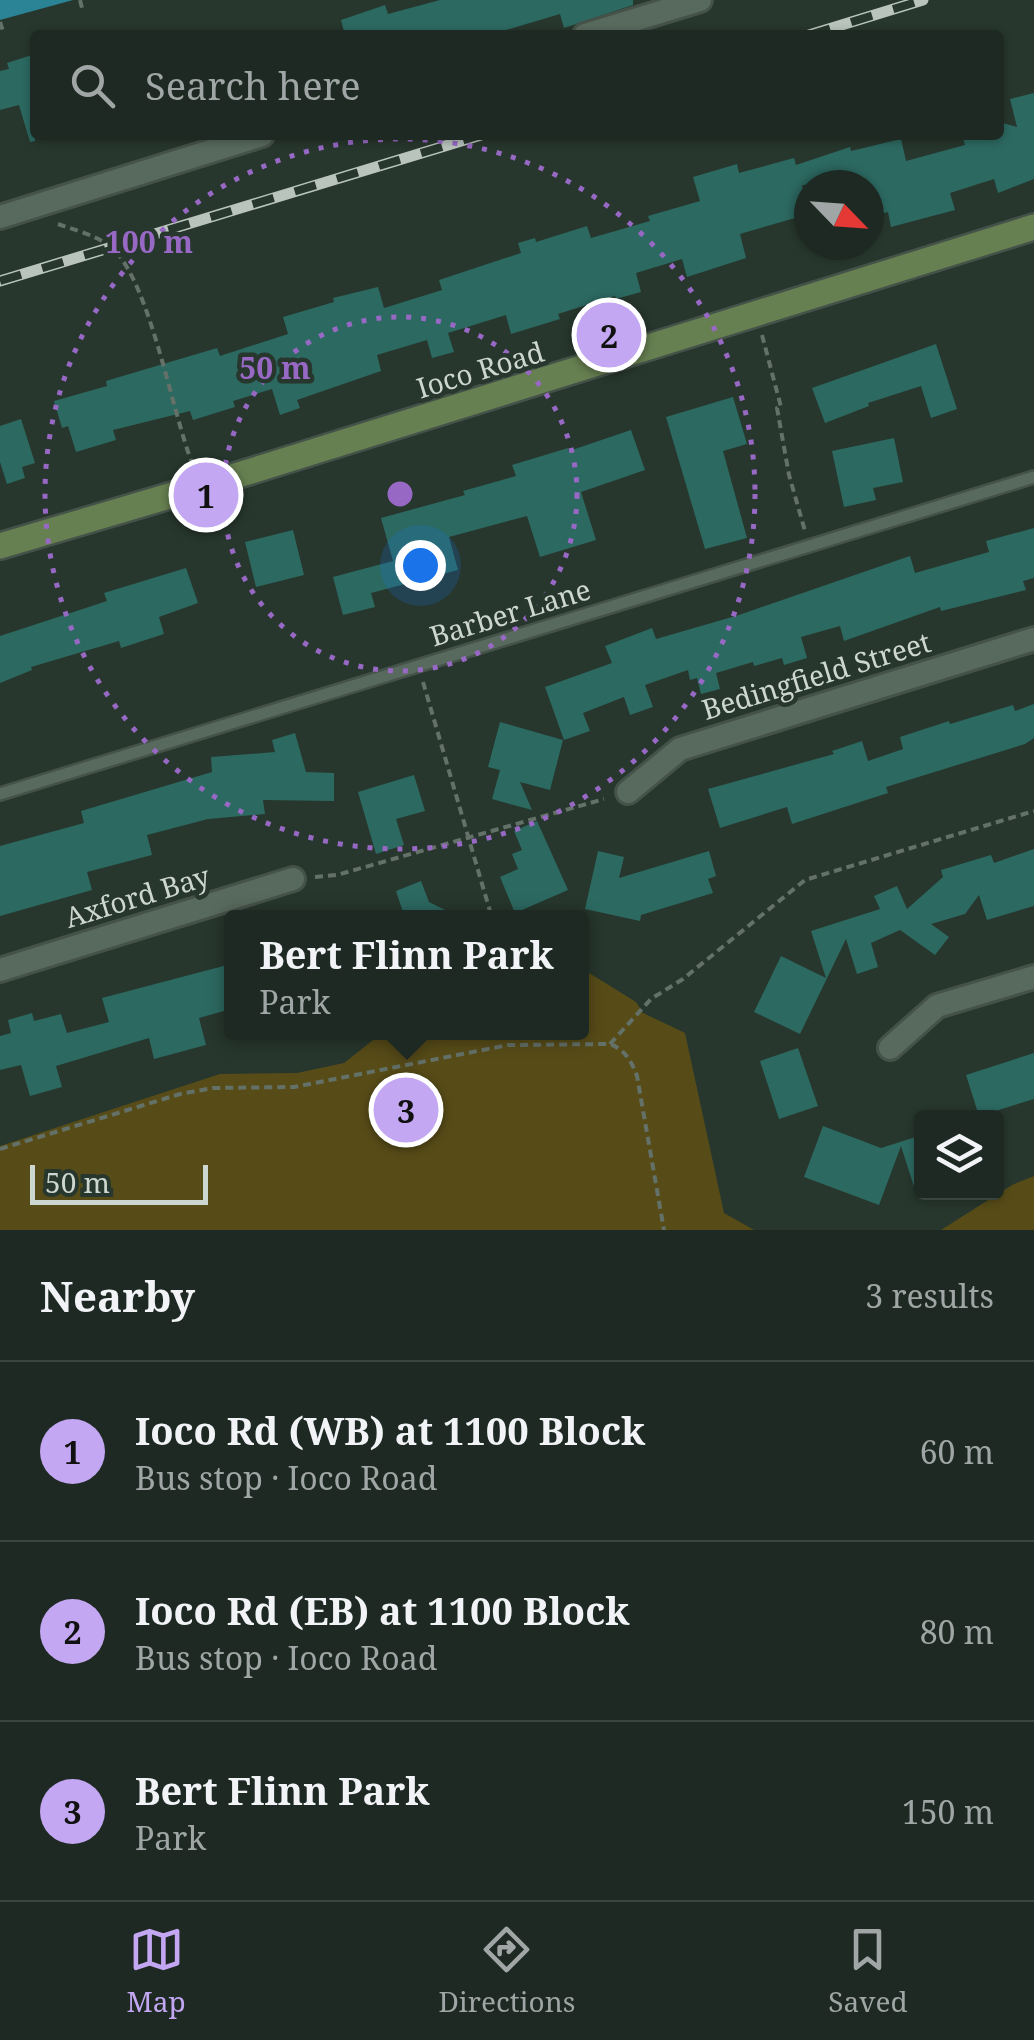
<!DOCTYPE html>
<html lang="en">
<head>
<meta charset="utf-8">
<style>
  :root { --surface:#1d2922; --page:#25312a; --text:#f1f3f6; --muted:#a0a6a5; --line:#3b4540; --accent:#c3a7f2 }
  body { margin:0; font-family:"Noto Serif",serif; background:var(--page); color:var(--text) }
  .controls { position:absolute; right:30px; bottom:30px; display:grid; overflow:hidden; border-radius:10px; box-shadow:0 2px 8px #0004 }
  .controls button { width:90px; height:90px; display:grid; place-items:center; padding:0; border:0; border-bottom:2px solid var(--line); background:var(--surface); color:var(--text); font:50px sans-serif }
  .compass { position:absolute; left:794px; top:170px; width:90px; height:90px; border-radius:50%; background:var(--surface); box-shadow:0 2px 8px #0004; rotate:115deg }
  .scale { position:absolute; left:30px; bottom:25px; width:178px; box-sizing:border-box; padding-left:10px; border:5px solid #cdd7d0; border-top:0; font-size:28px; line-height:35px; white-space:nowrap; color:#cdd7d0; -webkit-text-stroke:8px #27372d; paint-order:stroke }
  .you { position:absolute; left:420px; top:565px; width:35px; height:35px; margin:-25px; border:8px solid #fff; border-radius:50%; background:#1a73e8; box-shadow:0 0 0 15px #1a73e833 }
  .badge { display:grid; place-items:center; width:65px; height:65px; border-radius:50%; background:var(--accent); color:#111; font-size:32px; font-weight:700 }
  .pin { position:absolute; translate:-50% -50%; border:5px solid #fff; box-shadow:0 2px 10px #0006 }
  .popup { position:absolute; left:224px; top:910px; width:365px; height:130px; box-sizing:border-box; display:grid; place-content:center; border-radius:10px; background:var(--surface); filter:drop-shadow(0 2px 8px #0005); font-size:32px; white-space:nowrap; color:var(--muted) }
  .popup b { font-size:38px; color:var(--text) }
  .popup::after { content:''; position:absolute; left:50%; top:100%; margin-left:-20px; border:20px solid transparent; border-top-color:var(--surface) }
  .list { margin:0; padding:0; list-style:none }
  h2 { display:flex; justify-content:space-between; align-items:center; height:130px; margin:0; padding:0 40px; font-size:42px }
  h2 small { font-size:32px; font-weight:400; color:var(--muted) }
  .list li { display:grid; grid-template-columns:65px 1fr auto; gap:30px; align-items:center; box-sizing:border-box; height:180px; padding:0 40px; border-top:2px solid var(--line) }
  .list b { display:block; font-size:38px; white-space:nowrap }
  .list p { margin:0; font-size:32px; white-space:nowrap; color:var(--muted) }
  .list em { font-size:32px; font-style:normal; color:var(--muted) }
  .icon { flex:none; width:55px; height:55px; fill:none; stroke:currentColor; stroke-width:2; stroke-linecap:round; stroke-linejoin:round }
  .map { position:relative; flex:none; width:1034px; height:1230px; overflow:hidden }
  .search { position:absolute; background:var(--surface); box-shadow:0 2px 8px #0004; left:30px; right:30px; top:30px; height:110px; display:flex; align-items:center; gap:25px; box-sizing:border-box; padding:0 35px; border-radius:10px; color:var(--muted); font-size:38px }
  .sheet { height:670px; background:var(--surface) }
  nav { display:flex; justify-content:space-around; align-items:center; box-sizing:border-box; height:140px; border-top:2px solid var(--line); background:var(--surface); font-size:28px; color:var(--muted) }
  nav a { display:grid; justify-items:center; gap:5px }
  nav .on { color:var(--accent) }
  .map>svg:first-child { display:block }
</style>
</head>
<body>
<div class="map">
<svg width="1034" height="1230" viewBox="0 0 1034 1230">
  <rect width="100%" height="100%" fill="#27372d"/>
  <g fill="#574c18">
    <path d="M581,968L636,1002L643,1013L685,1033L724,1213L754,1230H0V1146L220,1074L297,1073L344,1063L382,1033L581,1032Z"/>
    <path d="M1034,1176V1230H941L1012,1185Z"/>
  </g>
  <path fill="#2b8495" d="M0,0H73L0,20Z"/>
  <g fill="#2c6961">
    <path d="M440,0H633V5L564,28L560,14L506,30L508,35H345L341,20L385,5L388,14Z"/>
    <path d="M35,54V141L30,142L19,105L0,110V71L9,69L7,63Z"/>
    <path d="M1034,93V179L998,193L994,179L950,193L955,210L891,227L888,212L876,215L869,185H802L809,214L740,234L746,258L687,277L682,259L636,273L641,292L616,299L615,296L558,314L560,319L511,334L506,315L448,333L454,352L432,358L427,340L377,355L381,371L297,400L300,408L280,415L272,389L233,401L235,407L193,420L190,411L113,430L116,440L76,452L68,426L62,428L54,401L107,386L106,381L153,367L217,348L220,356L288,334L283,317L334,302L333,298L378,287L384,308L442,290L439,280L521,253L518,243L535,238L536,242L587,226L591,238L650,221L648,216L700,201L693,177L737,164L739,173L794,158L796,165L850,147L851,151L901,139L906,161L965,145L962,135H999V122L1017,127L1010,99Z"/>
    <path d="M936,344L957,409L931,418L921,386L868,403L869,406L825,423L812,388Z"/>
    <path d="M733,397L747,444L723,451L747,538L705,549L666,417Z"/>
    <path d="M21,419L35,463L22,467L25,478L7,484L0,462V426Z"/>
    <path d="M631,430L645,470L581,492L596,540L540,557L527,516L449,537L458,570L371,593L375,607L343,615L333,577L393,561L381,518L465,495L463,491L516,476L512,465L568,448L569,451Z"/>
    <path d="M894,438L903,482L873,488L876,500L844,507L832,451Z"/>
    <path d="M1034,528V578L1023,581L1026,590L941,611L940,607L844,641L840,626L801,637L807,658L784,665L782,658L754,666L753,662L716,673L720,689L701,694L697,678L690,680L688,670L645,685L653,707L630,715L624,697L583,713L590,731L564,740L545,687L612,663L605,646L652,628L656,639L739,615L910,556L915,573L989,552L986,541Z"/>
    <path d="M293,530L304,575L256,587L245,542Z"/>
    <path d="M186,568L198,603L159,617L164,634L121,648L119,641L31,667L32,670L0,683V636L107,601L104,593Z"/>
    <path d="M1034,704V738L1025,744L886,787L888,793L792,824L787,807L720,828L708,789L834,754L832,751L862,741L868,761L903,749L900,737L949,721L950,724L1013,705L1015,711Z"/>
    <path d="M500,722L563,740L550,790L520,782L532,810L492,799L500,770L488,767Z"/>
    <path d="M295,733L306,772L334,773V801L263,800L265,814L208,819L147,835L152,855L87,872L92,890L0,916V846L84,823L81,811L212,772L211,757L275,752L272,740Z"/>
    <path d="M414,775L425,811L396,819L404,845L376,854L358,792Z"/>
    <path d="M537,821L568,890L515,913L500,877L518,869L512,854L522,850L514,831Z"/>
    <path d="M1034,849V906L987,920L979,895L965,914L931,924L949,937L935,955L900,930L871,943L878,967L857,974L846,939L800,1034L754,1012L781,956L826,978L811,931L880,909L874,896L897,886L907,909L943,877L941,870L991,855L994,863Z"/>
    <path d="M598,851L624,857L619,878L709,851L716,876L708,879L713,893L641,915L640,921L585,909Z"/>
    <path d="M421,881L429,902L461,918H405L396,891Z"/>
    <path d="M231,964V1009L199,1018L206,1045L154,1059L149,1038L56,1066L62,1087L30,1096L21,1065L0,1070V1036L11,1033L8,1020L32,1013L34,1021L61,1014L67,1033L109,1022L102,998Z"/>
    <path d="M798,1048L818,1106L779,1119L760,1061Z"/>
    <path d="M1034,1053V1099L979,1116L966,1075Z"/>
    <path d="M823,1126L881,1148L922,1135V1195L917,1196L901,1146L879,1205L804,1177Z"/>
  </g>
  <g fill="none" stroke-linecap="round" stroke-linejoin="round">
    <defs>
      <path id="lane" d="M0,794L1034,477"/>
      <g id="street">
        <path d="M585,35L700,0"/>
        <path d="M0,217L262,135"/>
        <path d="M628,792L680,749L1034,639"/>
        <path d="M0,970L293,879"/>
        <path d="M890,1048L937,1006L1034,977"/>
      </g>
      <path id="secondary" d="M0,546L203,486L1034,227"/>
    </defs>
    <use href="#lane" stroke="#455249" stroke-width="16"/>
    <use href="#street" stroke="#455249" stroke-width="28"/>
    <use href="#secondary" stroke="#455249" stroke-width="30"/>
    <g stroke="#647168" stroke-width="4" stroke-dasharray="8 5" stroke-linecap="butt">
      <path d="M80,0L83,12"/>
      <path d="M0,22L4,34"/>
      <path d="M58,224C77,231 100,236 114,250C150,285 172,411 192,463"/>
      <path d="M762,335L781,407L777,408L789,475L805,531"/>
      <path d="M423,682L492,918"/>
      <path d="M315,877L337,875L604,799"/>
      <path d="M531,1032L535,1045"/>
      <path d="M610,1044L651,999L683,979L805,880L1034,811"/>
      <path d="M0,1149L180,1094L213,1088L294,1087L508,1045L610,1044C625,1050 631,1060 637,1076L664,1230"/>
    </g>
    <use href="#lane" stroke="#58695d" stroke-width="11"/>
    <use href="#street" stroke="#58695d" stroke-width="22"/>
    <use href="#secondary" stroke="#678051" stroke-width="25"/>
    <defs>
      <g id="rail">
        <path d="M809,35L923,0"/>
        <path d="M0,281L481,135"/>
      </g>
    </defs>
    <use href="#rail" stroke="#b9c4bd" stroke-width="11"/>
    <use href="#rail" stroke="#27372d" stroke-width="8" stroke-dasharray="22" stroke-linecap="butt"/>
  </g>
  <g fill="none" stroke="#9868c5" stroke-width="5" stroke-dasharray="5 10">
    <circle cx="400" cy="494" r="177"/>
    <circle cx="400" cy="494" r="355"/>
  </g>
  <g text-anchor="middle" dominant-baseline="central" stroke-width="9" stroke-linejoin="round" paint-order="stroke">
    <g font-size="28" fill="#cdd7d0" stroke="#27372d">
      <text transform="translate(480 369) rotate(-17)">Ioco Road</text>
      <text transform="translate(510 612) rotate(-17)">Barber Lane</text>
      <text transform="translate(816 675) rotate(-17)">Bedingfield Street</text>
      <text transform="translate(137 896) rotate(-17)">Axford Bay</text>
    </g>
  </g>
  <circle cx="400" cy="494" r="15" fill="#9868c5" stroke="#27372d" stroke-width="5"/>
  <g font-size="30" text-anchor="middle" font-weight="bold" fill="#9868c5" stroke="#27372d" stroke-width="9" stroke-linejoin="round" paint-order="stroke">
    <text x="149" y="253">100 m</text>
    <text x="275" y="379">50 m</text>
  </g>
</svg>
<div class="controls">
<button><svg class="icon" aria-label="layers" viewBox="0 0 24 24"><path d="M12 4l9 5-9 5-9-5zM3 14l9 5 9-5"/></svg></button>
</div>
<svg class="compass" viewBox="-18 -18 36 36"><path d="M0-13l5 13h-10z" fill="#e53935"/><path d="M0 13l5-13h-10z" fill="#a0a6a5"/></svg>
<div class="scale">50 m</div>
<div class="you"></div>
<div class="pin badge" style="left:206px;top:495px">1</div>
<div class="pin badge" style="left:609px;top:335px">2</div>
<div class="pin badge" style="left:406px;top:1110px">3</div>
<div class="popup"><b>Bert Flinn Park</b>Park</div>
<div class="search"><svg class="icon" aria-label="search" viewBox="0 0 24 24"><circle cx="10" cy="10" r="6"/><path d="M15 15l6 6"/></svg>Search here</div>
</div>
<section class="sheet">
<h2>Nearby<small>3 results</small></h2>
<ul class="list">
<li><span class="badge">1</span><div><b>Ioco Rd (WB) at 1100 Block</b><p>Bus stop · Ioco Road</p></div><em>60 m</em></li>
<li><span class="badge">2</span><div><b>Ioco Rd (EB) at 1100 Block</b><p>Bus stop · Ioco Road</p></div><em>80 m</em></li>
<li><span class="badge">3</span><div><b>Bert Flinn Park</b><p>Park</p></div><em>150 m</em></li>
</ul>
</section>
<nav>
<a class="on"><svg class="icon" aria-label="map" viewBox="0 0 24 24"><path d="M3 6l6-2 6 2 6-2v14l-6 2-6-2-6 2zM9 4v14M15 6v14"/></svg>Map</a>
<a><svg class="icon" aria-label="directions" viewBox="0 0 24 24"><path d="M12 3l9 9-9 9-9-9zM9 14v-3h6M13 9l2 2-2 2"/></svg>Directions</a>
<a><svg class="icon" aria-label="saved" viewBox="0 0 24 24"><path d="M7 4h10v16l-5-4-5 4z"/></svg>Saved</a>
</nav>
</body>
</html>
